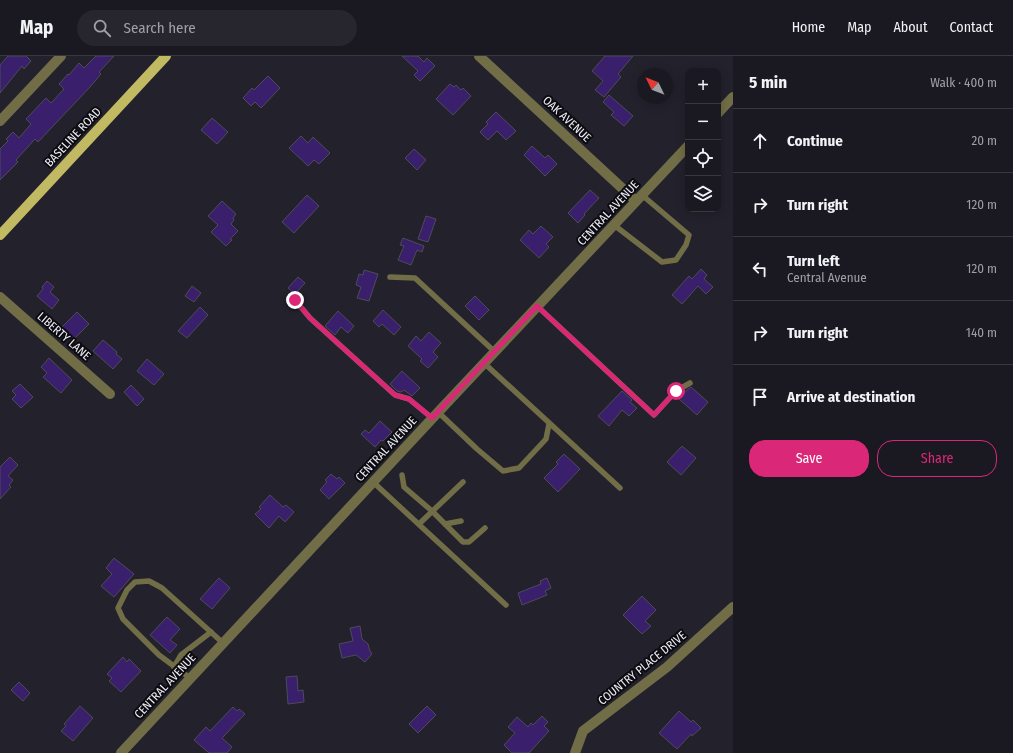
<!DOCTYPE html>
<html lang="en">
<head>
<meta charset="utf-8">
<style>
  :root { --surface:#1a1921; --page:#27262e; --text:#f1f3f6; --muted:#9fa0a5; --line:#38383f; --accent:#db2777 }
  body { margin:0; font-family:"Fira Sans Condensed",sans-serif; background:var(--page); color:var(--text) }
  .controls { position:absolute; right:12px; top:12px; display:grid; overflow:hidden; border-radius:8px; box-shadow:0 2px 10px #0003 }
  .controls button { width:36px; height:36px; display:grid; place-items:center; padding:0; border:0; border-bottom:1px solid var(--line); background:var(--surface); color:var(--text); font:20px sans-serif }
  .compass { position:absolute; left:637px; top:12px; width:36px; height:36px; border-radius:50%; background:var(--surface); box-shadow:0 2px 10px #0003; rotate:313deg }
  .stop { position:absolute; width:12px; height:12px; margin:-9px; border:3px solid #db2777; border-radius:50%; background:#fff }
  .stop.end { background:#db2777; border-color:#fff; box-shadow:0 1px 4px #0008 }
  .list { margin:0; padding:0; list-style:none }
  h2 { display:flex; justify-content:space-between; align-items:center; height:52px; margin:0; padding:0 16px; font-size:17px }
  h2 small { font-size:13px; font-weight:400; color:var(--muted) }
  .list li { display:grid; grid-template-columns:26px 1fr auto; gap:12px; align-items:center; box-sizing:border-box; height:64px; padding:0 16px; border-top:1px solid var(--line) }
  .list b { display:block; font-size:15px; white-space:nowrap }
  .list p { margin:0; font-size:13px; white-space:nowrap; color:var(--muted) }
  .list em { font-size:13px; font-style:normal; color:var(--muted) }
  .actions { display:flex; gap:8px; padding:12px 16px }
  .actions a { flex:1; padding:9px 0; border:1px solid var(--accent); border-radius:16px; text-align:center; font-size:14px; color:var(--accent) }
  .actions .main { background:var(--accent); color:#fff }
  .icon { flex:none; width:22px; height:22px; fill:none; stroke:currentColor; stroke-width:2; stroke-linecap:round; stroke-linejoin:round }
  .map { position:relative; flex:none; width:733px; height:697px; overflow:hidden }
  header { display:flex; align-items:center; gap:24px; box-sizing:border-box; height:56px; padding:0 20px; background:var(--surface); border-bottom:1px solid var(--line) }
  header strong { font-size:19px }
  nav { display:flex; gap:22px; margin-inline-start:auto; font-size:14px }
  .search { width:280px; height:36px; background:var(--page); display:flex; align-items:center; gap:10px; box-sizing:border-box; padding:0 14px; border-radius:22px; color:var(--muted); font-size:15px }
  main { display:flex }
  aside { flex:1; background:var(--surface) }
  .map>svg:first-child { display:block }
</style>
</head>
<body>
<header>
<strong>Map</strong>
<div class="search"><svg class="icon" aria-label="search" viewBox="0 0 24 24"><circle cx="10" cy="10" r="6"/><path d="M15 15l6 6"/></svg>Search here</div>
<nav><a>Home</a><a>Map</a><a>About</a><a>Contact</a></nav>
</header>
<main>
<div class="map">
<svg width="733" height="697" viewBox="0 0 733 697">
  <rect width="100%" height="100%" fill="#23212c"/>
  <g fill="#3a1f6d" stroke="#4e4b58">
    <path d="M8,0H26L31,5L24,13L22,10L0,37V9Z"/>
    <path d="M96,0H114L99,16L101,18L90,31L38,86L35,83L16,104L18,106L0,124V93L8,85L6,83L13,76L19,82L31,68L26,63L46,42L51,47L64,33L59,28L68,18L69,19L79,7L84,12Z"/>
    <path d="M402,0H418L424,6L427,2L435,10L420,25L414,19L418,15Z"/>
    <path d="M605,0H633L618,18L621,21L604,41L595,34L603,25L592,15Z"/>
    <path d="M268,20L280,32L261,52L255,46L251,50L243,42L252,32L254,34Z"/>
    <path d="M450,28L454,31L456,29L461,34L463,32L471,40L453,59L436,43Z"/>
    <path d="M609,39L633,60L624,70L611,59L614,56L603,46Z"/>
    <path d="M496,56L516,75L506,84L497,75L488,84L480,76L488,68L486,66Z"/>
    <path d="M212,62L228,76L217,88L201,74Z"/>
    <path d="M301,80L308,87L313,81L330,97L319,108L314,104L308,110L289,92Z"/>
    <path d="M532,90L545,102L548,99L557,108L545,120L524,99Z"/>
    <path d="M414,93L426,104L417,114L405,102Z"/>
    <path d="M590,134L599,142L584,158L585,159L578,167L568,157Z"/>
    <path d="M307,139L319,150L294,177L282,166Z"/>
    <path d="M222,145L236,158L233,162L234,164L231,168L238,175L230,183L232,184L226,190L211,176L218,169L208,160Z"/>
    <path d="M426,160L436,163L428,186L418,183Z"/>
    <path d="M541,170L553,181L546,188L549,191L539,202L520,184L529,174L533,178Z"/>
    <path d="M403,182L424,190L422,196L417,194L411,209L398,204L404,190L400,189Z"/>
    <path d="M701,213L707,219L704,223L713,231L706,238L698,230L682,248L672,239L689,220L692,223Z"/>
    <path d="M364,214L378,218L369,245L357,242L361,231L356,229L359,218L363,219Z"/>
    <path d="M298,221L305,227L295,238L288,232Z"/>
    <path d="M47,225L54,231L50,236L59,244L52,253L37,240L43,233L42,231Z"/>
    <path d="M192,230L201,237L194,246L185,240Z"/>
    <path d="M475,240L489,254L479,264L465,250Z"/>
    <path d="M200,251L208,259L187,282L178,275Z"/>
    <path d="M383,254L401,271L394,279L382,268L379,271L373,265Z"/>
    <path d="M338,255L354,270L348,277L341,271L335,279L325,270Z"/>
    <path d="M77,256L89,268L74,283L62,271Z"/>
    <path d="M429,276L441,287L433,296L438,301L428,312L420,305L422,303L408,290L416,280L421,285Z"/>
    <path d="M103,284L117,296L116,298L122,303L113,313L93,295Z"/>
    <path d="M49,302L72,324L61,337L43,321L47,317L41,311Z"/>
    <path d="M147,303L164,318L154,329L137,315Z"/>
    <path d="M402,315L420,332L412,340L404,334L401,336L397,335L390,328Z"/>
    <path d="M20,328L33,341L21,352L12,343L16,339L12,335Z"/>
    <path d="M131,329L144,343L137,350L124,336Z"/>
    <path d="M691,331L708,346L697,359L679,343L687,334Z"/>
    <path d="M622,335L632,344L630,346L637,352L629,360L622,354L609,370L598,360Z"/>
    <path d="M380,365L392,376L383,385L381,384L375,391L361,378L365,374L369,377Z"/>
    <path d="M682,390L696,402L681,419L667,406Z"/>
    <path d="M564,398L580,413L558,436L544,422L558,408L556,406Z"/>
    <path d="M10,401L18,409L8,420L13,424L9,429L11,431L0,443V411Z"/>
    <path d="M331,418L337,423L339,421L345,427L329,443L320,434L327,426L325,424Z"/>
    <path d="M270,439L283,451L286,449L294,456L285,466L279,460L269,472L255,458L261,453L259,451Z"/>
    <path d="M114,502L134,518L114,541L101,530L112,518L106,512Z"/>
    <path d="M219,522L230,532L212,553L200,543Z"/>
    <path d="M547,522L551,532L545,535L547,539L522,549L518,537L541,528L540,525Z"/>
    <path d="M642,540L656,554L645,565L651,570L642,578L623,559Z"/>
    <path d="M167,561L180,573L170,584L177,589L170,597L150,579Z"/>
    <path d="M360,570L362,583L368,588L370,595L372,598L365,606L356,599L342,602L339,588L353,585L350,572Z"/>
    <path d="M123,601L127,606L129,603L141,615L121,636L109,625L112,622L107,618Z"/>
    <path d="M297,620L298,635L303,634L304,646L288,648L286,621Z"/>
    <path d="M19,626L30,637L23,645L11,634Z"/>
    <path d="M80,650L93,662L73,685L61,675L66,670L64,668Z"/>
    <path d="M427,650L436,659L418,677L409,668Z"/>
    <path d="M233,651L237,655L239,653L245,658L222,682L232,691L227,697H209L194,684L206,671L210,675Z"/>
    <path d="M679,655L691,666L693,664L701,672L692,680L691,678L677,693L659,677Z"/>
    <path d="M542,660L548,666L544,670L549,675L529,697H512L504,689L515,677L508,671L517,661L528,671L531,667L533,669Z"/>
  </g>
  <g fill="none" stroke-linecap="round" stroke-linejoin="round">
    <g stroke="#716d46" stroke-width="5.5">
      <path d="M614,169L662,206L676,204L686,189L689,179L642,139"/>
      <path d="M390,221L415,222L495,296"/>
      <path d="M295,244L310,262L395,339L409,343L432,362"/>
      <path d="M537,250L654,359L676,335L690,327"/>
      <path d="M484,307L620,432"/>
      <path d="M438,356L477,393L503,415L519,412L546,383L549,368"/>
      <path d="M402,419L404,431L432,455L463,486H469L485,472"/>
      <path d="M373,426L506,549"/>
      <path d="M419,468L463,426"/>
      <path d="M445,468L461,465"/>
      <path d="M174,611L181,599L211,576"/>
      <path d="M190,622L159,599L123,563L118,552L127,534L135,526L149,525L162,532L223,587"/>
    </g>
    <g stroke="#716d46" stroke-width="10">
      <path d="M479,0L636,145"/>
      <path d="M718,57L733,41"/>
      <path d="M0,65L61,0"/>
      <path d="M0,241L110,338"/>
      <path d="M121,697L442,352L688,90"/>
      <path d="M575,697L583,675L667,611L733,551"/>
    </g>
    <path stroke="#c2b963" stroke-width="10" d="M0,179L166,0"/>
  </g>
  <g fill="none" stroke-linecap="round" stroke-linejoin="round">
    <path stroke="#db2777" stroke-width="5" d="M295,244L310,262L395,339L409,343L432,362L537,250L654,359L676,335"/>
  </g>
  <g text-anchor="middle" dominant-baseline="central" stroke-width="4" stroke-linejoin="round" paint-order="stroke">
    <g font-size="12" fill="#efedf5" stroke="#0c0b10">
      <text transform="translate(567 63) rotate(43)">OAK AVENUE</text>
      <text transform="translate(73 81) rotate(-47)">BASELINE ROAD</text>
      <text transform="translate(608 157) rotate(-47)">CENTRAL AVENUE</text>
      <text transform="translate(64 280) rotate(41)">LIBERTY LANE</text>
      <text transform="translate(386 393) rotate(-47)">CENTRAL AVENUE</text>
      <text transform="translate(642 612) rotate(-39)">COUNTRY PLACE DRIVE</text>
      <text transform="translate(165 630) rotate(-47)">CENTRAL AVENUE</text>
    </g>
  </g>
</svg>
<div class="controls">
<button>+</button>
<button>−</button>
<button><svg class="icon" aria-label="locate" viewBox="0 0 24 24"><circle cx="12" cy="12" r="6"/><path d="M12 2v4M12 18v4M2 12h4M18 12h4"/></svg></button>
<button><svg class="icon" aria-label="layers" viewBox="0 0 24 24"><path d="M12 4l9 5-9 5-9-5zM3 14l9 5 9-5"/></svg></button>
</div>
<svg class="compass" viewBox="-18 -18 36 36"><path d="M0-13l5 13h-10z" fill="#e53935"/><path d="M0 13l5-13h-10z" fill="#9fa0a5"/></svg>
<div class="stop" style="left:676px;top:335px"></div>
<div class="stop end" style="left:295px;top:244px"></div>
</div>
<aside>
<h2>5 min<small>Walk · 400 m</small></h2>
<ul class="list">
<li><svg class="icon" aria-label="ahead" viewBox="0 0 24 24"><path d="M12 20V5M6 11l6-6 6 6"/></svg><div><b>Continue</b></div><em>20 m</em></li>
<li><svg class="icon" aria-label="right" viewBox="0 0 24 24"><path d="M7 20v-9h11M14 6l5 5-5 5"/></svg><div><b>Turn right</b></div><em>120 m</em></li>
<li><svg class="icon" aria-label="left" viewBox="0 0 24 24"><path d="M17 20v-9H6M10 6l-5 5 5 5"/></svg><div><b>Turn left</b><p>Central Avenue</p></div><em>120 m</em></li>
<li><svg class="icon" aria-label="right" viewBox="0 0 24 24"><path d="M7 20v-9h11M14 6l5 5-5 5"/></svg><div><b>Turn right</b></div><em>140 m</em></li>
<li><svg class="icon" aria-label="arrive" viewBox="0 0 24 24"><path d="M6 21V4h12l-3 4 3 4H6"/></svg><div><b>Arrive at destination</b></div></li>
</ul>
<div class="actions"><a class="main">Save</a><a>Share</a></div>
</aside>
</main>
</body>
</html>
